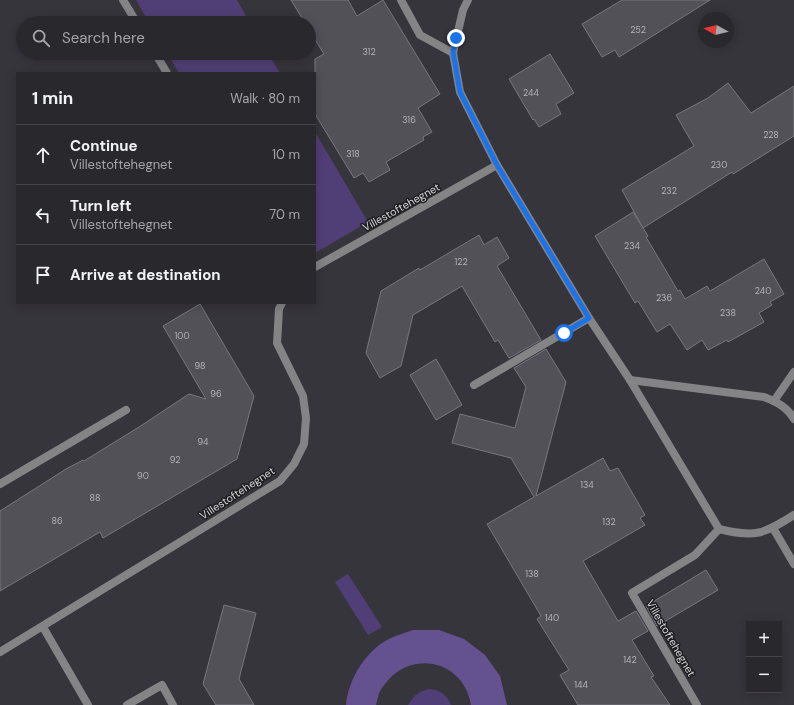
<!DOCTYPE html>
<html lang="en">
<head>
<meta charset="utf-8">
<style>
  :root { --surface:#29282d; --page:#313035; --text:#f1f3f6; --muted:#a5a6aa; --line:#454449 }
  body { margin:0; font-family:"DM Sans",sans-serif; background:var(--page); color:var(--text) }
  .controls { position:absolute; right:12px; bottom:12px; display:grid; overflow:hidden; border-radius:0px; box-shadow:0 2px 10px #0003 }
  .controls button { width:36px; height:36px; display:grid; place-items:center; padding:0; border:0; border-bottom:1px solid var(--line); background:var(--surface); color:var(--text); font:20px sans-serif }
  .compass { position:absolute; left:698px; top:12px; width:36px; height:36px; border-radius:50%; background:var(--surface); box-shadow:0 2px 10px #0003; rotate:278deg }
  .stop { position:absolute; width:12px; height:12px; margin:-9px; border:3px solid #1a73e8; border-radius:50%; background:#fff }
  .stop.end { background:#1a73e8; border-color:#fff; box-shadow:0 1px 4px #0008 }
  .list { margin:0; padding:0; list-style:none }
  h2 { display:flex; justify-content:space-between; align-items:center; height:52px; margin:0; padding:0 16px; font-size:17px }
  h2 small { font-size:13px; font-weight:400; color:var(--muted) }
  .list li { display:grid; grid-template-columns:26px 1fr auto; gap:12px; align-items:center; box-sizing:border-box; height:60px; padding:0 16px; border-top:1px solid var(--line) }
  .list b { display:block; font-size:15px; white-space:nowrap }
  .list p { margin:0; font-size:13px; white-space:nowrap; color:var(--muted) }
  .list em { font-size:13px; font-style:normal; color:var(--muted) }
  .icon { flex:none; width:22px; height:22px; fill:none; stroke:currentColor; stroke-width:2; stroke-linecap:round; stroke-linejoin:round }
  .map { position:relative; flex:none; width:794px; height:705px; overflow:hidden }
  .search { position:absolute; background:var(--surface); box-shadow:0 2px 10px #0003; left:16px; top:16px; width:300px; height:44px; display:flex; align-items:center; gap:10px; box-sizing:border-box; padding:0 14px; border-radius:22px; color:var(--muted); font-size:15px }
  .panel { position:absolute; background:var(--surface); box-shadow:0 2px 10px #0003; left:16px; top:72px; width:300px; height:232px; border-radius:0px }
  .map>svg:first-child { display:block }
</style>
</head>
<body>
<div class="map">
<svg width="794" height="705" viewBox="0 0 794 705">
  <rect width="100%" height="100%" fill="#37353c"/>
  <g fill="#503f76">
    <path d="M136,0H237L250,23H149Z"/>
    <path d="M167,53H268L280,73H179Z"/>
    <path d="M315,132L368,222L315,253Z"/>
    <path d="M348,574L382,627L368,635L335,582Z"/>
    <path d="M431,689C441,691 447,695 451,705H408C414,695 420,690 431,689Z"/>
  </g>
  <path fill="#645190" d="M413,630H439L464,639L485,655L500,676L507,705H471C465,666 422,650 392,676C387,681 382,687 379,693C378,697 377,701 376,705H346C348,680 366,650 389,639C397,635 405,633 413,630Z"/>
  <g fill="#525158" stroke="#78767e">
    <path d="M291,0H348L357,16L383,0L440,94L418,108L432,132L423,137L424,140L386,162L390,170L369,182L363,173L354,178L315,114V59L324,54L309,30V23H305Z"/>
    <path d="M622,0H710L619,57L615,50L602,57L582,24Z"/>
    <path d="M550,54L574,93L556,104L561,114L539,127L534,119L533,120L509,79Z"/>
    <path d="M728,83L751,113L794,86V136L733,174L732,172L643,228L622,190L694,146L676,115L708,98Z"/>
    <path d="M633,212L648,236L646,237L678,291L680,290L685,299L707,286L710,291L764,259L784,294L770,302L772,305L759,313L764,322L728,342L727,340L708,350L702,340L687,350L670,324L657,332L638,301L635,303L595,236Z"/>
    <path d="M479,235L484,245L497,237L509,258L497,266L541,340L509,358L498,340L495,342L462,286L413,315L401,366L380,378L366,353L381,291L419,268L420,270Z"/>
    <path d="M200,304L254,396L237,459L103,538L100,532L0,591V511L66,469L83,460L84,461L139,427L189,394L206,399L163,326Z"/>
    <path d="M546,349L566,382L536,496L603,458L610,471L618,468L645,515L640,518L645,525L583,561L618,621L636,611L648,631L632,640L654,676L651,677L670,705H578L560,675L569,670L537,619L541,616L487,524L534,497L511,458L452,443L460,414L515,428L526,387L514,368Z"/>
    <path d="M436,359L462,405L436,420L410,375Z"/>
    <path d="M706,570L718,590L657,626L646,606Z"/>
    <path d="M224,605L256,613L239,679L254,705H216L203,684Z"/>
  </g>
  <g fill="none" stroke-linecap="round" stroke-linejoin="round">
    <g stroke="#848386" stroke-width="8">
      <path d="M123,0L137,23"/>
      <path d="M401,0L420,35L453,53"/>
      <path d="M468,0L463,10L453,53L460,92L497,165L589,318L630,380L719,529C755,538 764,534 794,515"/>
      <path d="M155,53L167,73"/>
      <path d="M315,267L497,165"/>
      <path d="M630,380L764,397C777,402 787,407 794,419"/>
      <path d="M474,385L589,318"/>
      <path d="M774,401L794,372"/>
      <path d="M0,484L126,410"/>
      <path d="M773,528L794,564"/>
      <path d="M43,627L88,705"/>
      <path d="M0,652L280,481L294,464L304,444L306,418L303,396L277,343L279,309L282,303"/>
      <path d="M127,705L162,685L173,705"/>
      <path d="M697,705L632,593L695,555L719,529"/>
    </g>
  </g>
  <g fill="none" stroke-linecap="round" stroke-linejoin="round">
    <path stroke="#1a73e8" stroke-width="5" d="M456,38L453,52L460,92L497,165L589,318L564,333"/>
  </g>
  <g text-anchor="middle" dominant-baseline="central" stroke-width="3" stroke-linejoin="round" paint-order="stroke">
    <g font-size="9" fill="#b3b2b6">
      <text x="638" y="30">252</text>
      <text x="369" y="52">312</text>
      <text x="531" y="93">244</text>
      <text x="409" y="120">316</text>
      <text x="771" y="135">228</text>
      <text x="353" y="154">318</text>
      <text x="719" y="165">230</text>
      <text x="669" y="191">232</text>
      <text x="632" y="246">234</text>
      <text x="461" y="262">122</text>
      <text x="763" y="291">240</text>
      <text x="664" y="298">236</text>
      <text x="728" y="313">238</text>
      <text x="182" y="336">100</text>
      <text x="200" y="366">98</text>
      <text x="216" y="394">96</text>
      <text x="203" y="442">94</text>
      <text x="175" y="460">92</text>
      <text x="143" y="476">90</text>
      <text x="587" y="485">134</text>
      <text x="95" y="498">88</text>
      <text x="57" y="521">86</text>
      <text x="609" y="522">132</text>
      <text x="532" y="574">138</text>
      <text x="552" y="618">140</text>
      <text x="630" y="660">142</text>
      <text x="581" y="685">144</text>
    </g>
    <g font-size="11" fill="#d3d2d6" stroke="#1e1d20">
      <text transform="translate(401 207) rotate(-29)">Villestoftehegnet</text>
      <text transform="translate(237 493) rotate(-33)">Villestoftehegnet</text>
      <text transform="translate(671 638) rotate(60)">Villestoftehegnet</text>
    </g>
  </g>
</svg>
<div class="controls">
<button>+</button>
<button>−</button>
</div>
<svg class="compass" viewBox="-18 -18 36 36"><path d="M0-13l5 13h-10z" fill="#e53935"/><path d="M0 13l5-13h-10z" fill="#a5a6aa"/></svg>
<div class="stop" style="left:564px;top:333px"></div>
<div class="stop end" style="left:456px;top:38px"></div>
<div class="search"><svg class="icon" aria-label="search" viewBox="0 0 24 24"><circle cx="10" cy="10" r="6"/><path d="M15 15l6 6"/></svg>Search here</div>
<section class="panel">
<h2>1 min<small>Walk · 80 m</small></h2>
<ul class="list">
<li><svg class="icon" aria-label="ahead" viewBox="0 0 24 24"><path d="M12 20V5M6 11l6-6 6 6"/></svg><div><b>Continue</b><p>Villestoftehegnet</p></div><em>10 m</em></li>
<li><svg class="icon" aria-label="left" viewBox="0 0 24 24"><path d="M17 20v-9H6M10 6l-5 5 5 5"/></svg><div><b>Turn left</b><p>Villestoftehegnet</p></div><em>70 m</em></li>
<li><svg class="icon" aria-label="arrive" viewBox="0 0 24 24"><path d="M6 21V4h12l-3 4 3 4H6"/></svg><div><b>Arrive at destination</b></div></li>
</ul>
</section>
</div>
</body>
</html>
